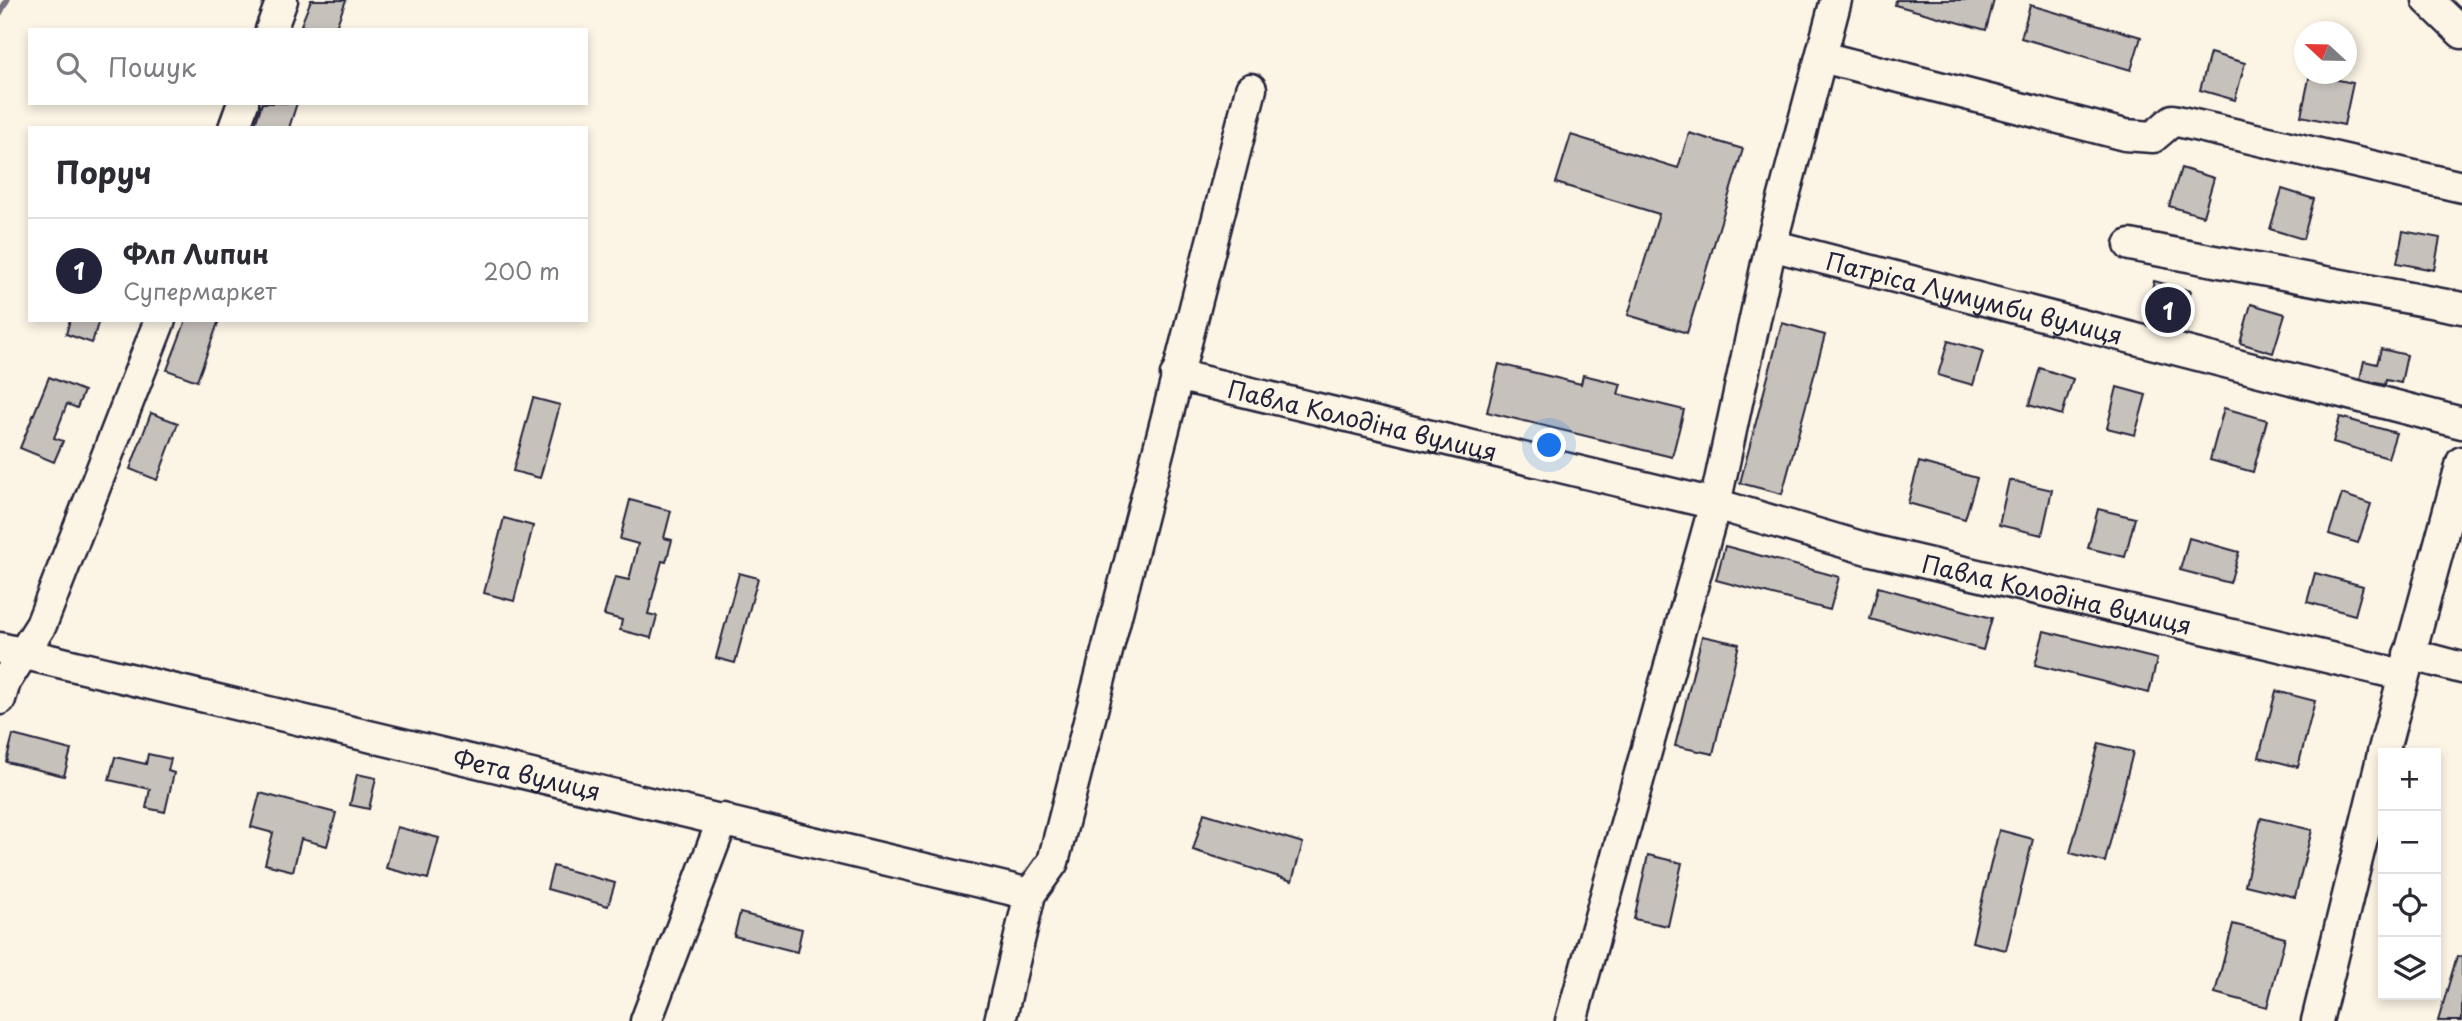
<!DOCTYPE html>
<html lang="uk">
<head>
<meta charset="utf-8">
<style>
  :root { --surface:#fff; --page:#f7f7f7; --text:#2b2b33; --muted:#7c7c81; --line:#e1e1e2; --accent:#22223b }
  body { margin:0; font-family:"Playpen Sans",sans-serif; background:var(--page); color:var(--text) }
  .controls { position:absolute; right:21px; bottom:21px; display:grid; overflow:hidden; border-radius:0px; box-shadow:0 4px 10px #0003 }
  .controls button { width:63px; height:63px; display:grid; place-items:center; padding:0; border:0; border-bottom:2px solid var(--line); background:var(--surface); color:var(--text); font:35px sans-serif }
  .compass { position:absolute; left:2294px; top:21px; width:63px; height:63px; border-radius:50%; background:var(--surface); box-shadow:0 4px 10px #0003; rotate:292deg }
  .you { position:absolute; left:1550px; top:446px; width:24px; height:24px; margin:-18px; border:5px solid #fff; border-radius:50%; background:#1a73e8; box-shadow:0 0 0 10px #1a73e833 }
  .badge { display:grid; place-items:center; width:46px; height:46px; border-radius:50%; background:var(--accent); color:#fff; font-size:23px; font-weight:700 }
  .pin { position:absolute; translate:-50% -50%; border:4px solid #fff; box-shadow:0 2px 7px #0006 }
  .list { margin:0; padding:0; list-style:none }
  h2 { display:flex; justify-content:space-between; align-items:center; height:91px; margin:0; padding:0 28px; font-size:30px }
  h2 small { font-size:23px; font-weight:400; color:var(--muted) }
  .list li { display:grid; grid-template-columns:46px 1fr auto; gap:21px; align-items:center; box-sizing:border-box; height:105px; padding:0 28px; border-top:2px solid var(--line) }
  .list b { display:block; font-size:26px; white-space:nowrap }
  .list p { margin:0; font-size:23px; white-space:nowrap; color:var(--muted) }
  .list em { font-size:23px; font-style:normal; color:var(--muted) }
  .icon { flex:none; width:38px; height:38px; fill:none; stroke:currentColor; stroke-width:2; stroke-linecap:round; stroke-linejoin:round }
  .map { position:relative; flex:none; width:2462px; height:1021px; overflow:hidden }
  .search { position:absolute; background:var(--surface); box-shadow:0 4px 10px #0003; left:28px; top:28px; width:560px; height:77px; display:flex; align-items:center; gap:18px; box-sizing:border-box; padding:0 24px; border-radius:0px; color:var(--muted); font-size:26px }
  .panel { position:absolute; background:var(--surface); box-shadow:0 4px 10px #0003; left:28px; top:126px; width:560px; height:196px; border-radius:0px }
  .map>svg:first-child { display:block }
</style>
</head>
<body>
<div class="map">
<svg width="2462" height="1021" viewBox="0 0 2462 1021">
  <rect width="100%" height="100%" fill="#fcf5e5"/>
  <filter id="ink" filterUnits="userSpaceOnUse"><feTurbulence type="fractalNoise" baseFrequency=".0143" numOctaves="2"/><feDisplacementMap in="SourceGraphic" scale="14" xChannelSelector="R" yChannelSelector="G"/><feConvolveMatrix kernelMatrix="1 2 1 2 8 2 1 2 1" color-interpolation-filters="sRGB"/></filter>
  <g filter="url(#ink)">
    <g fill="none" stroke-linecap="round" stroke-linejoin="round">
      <path stroke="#78757e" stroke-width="6" d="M0,13L7,0"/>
    </g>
    <g fill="#c6c1bb" stroke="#22223b" stroke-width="2">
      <path d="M311,0H346L335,30H312L301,25Z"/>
      <path d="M1896,0H1994L1986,30L1895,5Z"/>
      <path d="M2030,5L2141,37L2131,70L2021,38Z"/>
      <path d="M2210,53L2245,63L2235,100L2200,90Z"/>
      <path d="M2310,74L2353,83L2344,125L2301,116Z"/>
      <path d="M262,103H297L289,128H254Z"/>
      <path d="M1689,133L1743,149L1687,333L1628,315L1659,214L1556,183L1571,135L1678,168Z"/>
      <path d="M2181,168L2214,178L2203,216L2169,206Z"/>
      <path d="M2282,189L2314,199L2303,239L2270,229Z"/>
      <path d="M2403,231L2440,238L2434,270L2397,263Z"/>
      <path d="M2154,281L2191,291L2181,327L2145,317Z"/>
      <path d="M2251,304L2285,314L2273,353L2240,343Z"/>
      <path d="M70,320H99L92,343L66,334Z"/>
      <path d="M186,320H219L197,381L167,370Z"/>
      <path d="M1782,323L1825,335L1782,494L1740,483Z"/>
      <path d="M1948,341L1983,351L1973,385L1938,375Z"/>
      <path d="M2381,349L2407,355L2401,383L2386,380L2385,385L2360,379L2364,361L2377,364Z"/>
      <path d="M1499,364L1581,384L1583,375L1621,384L1618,394L1684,410L1672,457L1487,412Z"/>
      <path d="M2040,368L2073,379L2062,415L2029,405Z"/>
      <path d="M49,377L84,391L77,408L67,404L54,438L63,441L54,462L20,448Z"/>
      <path d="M2117,387L2146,395L2135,435L2107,428Z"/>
      <path d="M533,398L560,405L540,478L513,471Z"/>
      <path d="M2224,408L2267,420L2253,472L2210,460Z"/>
      <path d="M151,413L178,423L157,480L130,469Z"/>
      <path d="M2340,417L2396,433L2388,458L2333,442Z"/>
      <path d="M1919,462L1977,478L1965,519L1908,503Z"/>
      <path d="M2009,480L2052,490L2042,535L1999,525Z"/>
      <path d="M2342,494L2371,504L2358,543L2329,534Z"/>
      <path d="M630,500L671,511L664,538L672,540L666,562L662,561L648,614L657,616L651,638L620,630L622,620L604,615L615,577L629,580L638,544L620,539Z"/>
      <path d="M2098,509L2135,518L2125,557L2088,548Z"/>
      <path d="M504,518L533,526L514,601L484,593Z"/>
      <path d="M2189,538L2239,552L2230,583L2180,570Z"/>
      <path d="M1725,546L1839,577L1830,610L1716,580Z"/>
      <path d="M739,573L758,578L735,663L716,658Z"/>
      <path d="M2315,573L2363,586L2355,615L2307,602Z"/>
      <path d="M1878,587L1992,618L1983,650L1870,619Z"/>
      <path d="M2044,631L2157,659L2149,693L2035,665Z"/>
      <path d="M1702,636L1739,644L1713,754L1675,746Z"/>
      <path d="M2276,691L2315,701L2298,767L2259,757Z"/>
      <path d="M13,735L71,750L64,776L6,762Z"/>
      <path d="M2099,743L2133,752L2105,862L2070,853Z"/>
      <path d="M148,754L171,759L168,771L174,773L165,812L146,808L150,789L109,780L115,757L146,764Z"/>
      <path d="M357,774L376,778L369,809L350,805Z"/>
      <path d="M260,793L336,813L327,846L301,839L293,871L265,864L273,833L251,827Z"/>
      <path d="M1204,813L1303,843L1292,881L1193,850Z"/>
      <path d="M2261,818L2312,830L2295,897L2245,885Z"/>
      <path d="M397,827L439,838L428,879L386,868Z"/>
      <path d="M1999,830L2033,839L2006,950L1972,942Z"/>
      <path d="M1648,855L1682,863L1668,926L1634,919Z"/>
      <path d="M553,866L615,883L608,906L547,889Z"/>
      <path d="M740,913L802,929L797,952L734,936Z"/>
      <path d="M2233,924L2285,938L2267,1007L2215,993Z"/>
      <path d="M2457,956L2462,957V1021H2438Z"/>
    </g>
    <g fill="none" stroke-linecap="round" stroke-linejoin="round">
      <defs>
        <g id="minor">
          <path d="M2428,0L2462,33"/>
          <path d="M271,30L282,0"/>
          <path d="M1822,57L2125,135L2153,137L2173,120L2462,187"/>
          <path d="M234,128L243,103"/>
          <path id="s1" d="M1771,245L2462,423"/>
          <path d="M2130,245L2462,308"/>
          <path id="s2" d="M1176,375L1715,504L1871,550L2403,675"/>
          <path id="s3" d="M0,648L1030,894"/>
          <path d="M2409,654L2462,668"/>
          <path d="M0,699L5,682L41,625L160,320"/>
          <path d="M2383,753L2462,462"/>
          <path d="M646,1021L723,819"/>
          <path d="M1000,1021L1030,894L1053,862L1251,89"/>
          <path d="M1571,1021L1715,504L1771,245L1836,0"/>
          <path d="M2317,1021L2383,754"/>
        </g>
      </defs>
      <use href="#minor" stroke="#22223b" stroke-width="35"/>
      <use href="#minor" stroke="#fcf5e5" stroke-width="30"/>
    </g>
  </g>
  <g text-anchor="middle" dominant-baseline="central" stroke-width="6" stroke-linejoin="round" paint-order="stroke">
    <g font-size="24" fill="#22223b" stroke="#fcf5e5">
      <text stroke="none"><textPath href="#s1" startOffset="210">Патріса Лумумби вулиця</textPath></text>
      <text stroke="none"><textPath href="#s2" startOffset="192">Павла Колодіна вулиця</textPath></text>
      <text stroke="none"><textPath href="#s2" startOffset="908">Павла Колодіна вулиця</textPath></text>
      <text stroke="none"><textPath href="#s3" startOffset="542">Фета вулиця</textPath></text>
    </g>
  </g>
</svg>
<div class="controls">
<button>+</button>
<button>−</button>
<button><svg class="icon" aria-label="locate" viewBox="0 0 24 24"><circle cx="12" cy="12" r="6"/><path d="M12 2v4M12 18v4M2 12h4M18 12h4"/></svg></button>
<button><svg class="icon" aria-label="layers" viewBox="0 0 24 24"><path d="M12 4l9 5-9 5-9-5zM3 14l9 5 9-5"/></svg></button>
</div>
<svg class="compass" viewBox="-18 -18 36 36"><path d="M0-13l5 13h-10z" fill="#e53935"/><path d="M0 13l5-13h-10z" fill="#7c7c81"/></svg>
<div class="you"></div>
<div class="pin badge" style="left:2168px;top:310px">1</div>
<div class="search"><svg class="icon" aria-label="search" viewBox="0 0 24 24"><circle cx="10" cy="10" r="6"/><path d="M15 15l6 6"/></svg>Пошук</div>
<section class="panel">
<h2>Поруч<small></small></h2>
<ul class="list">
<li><span class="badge">1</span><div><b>Флп Липин</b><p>Супермаркет</p></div><em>200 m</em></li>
</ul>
</section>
</div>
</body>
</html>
